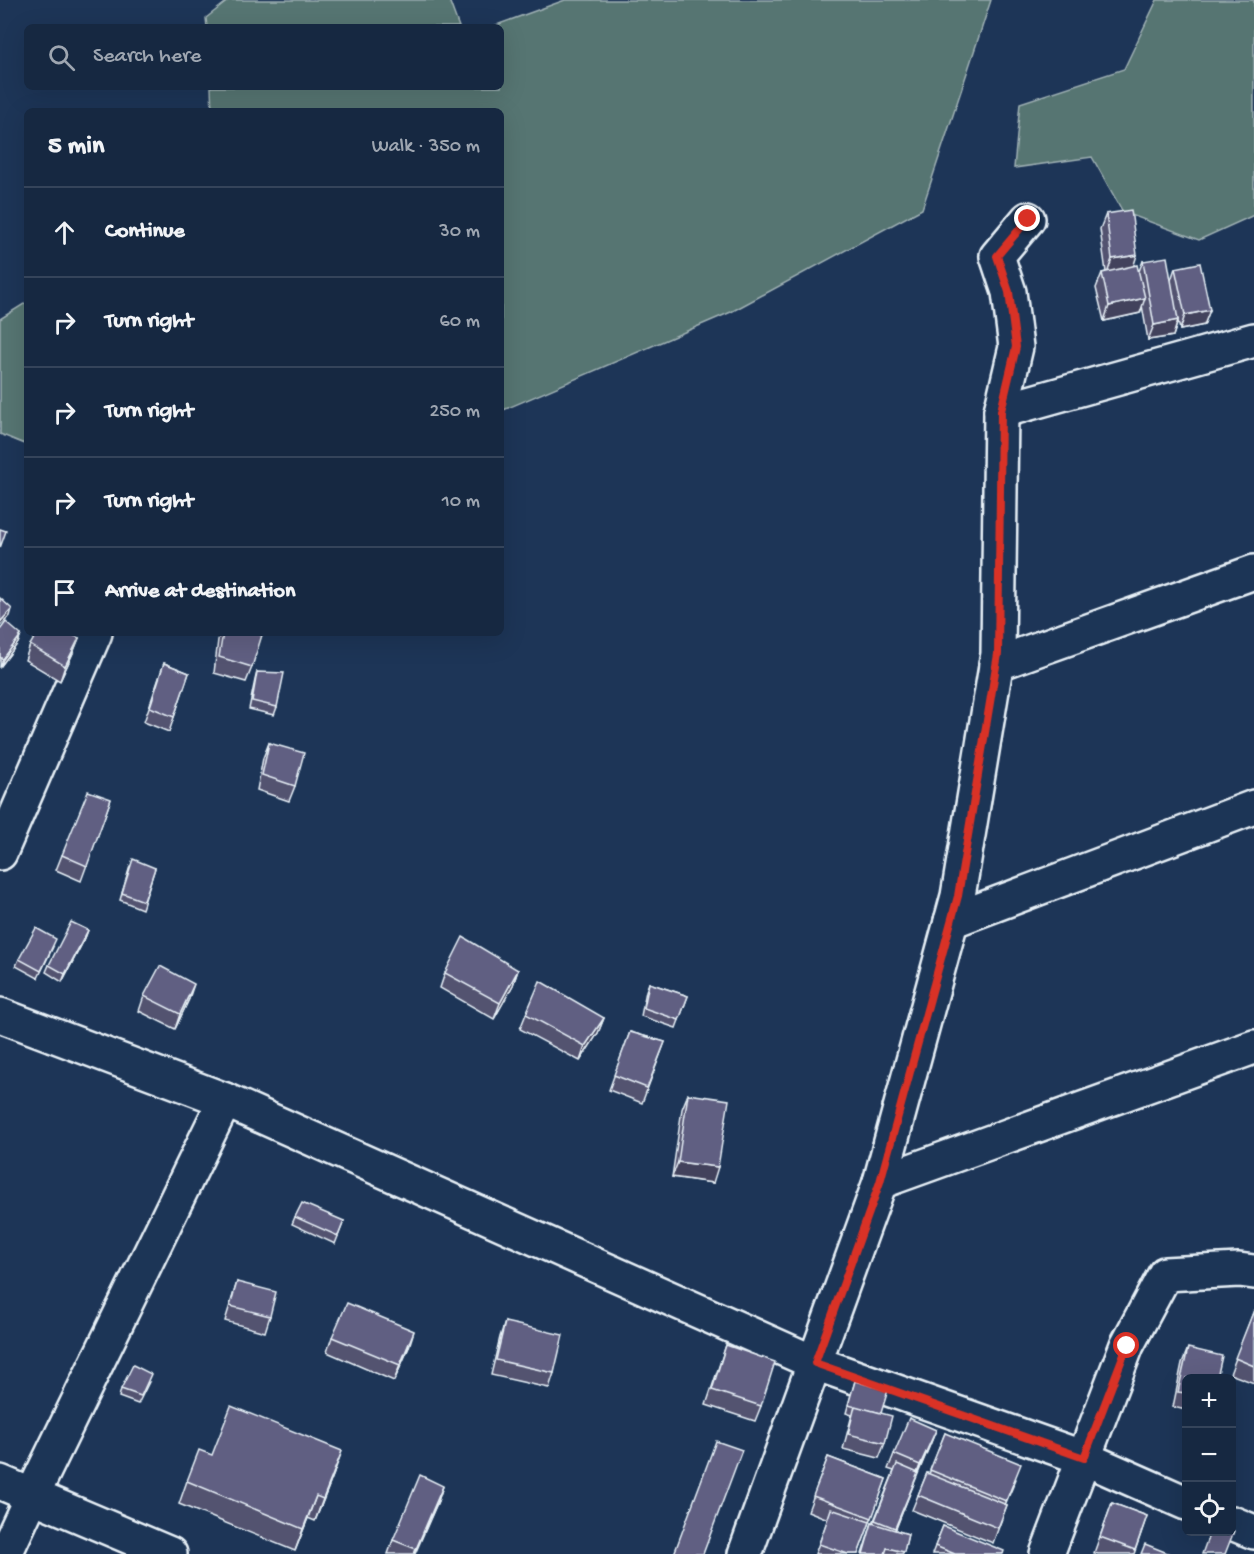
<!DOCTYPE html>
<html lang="en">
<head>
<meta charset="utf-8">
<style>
  :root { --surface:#162841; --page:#23344c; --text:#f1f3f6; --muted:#9ea6b1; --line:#35445a }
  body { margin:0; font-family:"Gochi Hand",sans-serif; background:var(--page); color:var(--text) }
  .controls { position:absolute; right:18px; bottom:18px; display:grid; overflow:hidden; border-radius:9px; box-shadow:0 6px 24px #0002 }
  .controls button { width:54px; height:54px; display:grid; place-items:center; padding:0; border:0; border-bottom:2px solid var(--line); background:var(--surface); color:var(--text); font:30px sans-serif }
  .stop { position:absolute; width:18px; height:18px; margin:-14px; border:4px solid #d93025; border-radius:50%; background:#fff }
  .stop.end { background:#d93025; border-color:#fff; box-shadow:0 2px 6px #0008 }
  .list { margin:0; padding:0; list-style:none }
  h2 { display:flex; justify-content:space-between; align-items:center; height:78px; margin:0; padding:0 24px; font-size:26px }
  h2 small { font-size:20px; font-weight:400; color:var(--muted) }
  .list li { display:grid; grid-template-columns:39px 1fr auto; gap:18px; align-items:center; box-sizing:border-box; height:90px; padding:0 24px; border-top:2px solid var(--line) }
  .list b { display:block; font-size:22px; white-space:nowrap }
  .list em { font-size:20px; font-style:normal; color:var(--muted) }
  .icon { flex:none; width:33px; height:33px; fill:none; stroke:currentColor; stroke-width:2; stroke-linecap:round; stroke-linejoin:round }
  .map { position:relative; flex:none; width:1254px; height:1554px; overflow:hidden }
  .search { position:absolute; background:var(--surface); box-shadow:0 6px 24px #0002; left:24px; top:24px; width:480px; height:66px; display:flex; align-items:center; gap:15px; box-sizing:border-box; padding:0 21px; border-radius:9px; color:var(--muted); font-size:22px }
  .panel { position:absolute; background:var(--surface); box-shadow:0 6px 24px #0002; left:24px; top:108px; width:480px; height:528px; border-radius:9px }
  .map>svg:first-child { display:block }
</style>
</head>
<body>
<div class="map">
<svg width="1254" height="1554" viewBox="0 0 1254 1554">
  <rect width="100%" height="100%" fill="#1d3557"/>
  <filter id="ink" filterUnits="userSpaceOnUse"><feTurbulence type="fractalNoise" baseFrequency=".0167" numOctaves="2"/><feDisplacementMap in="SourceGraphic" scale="12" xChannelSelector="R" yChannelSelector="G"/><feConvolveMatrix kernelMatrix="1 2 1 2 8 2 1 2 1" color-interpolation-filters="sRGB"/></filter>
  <g filter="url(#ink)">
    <g fill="#577472" stroke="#a0b2b5" stroke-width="1.5">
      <path d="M229,0H449L459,27H207L206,18Z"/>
      <path d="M565,0H991L922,209L731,312L501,411V111H212L211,87H501V27H491Z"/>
      <path d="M1157,0H1254V215L1199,240L1123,212L1092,157L1014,168L1020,103L1124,69Z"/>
      <path d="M27,302V445L0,434V319Z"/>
    </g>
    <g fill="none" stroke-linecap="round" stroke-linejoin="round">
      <defs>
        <g id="minor">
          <path d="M1001,411L1254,340"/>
          <path d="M996,664L1254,572"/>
          <path d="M0,853L95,633"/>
          <path d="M951,921L1254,807"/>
          <path d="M0,1015L225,1100L815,1363L1084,1458L1186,1503"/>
          <path d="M880,1182L1254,1047"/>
          <path d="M0,1482L170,1554"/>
          <path d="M1232,1523L1254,1532"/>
          <path d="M5,1554L32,1496L225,1100"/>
          <path d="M745,1554L880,1182L958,896L998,654L1001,411L1016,347L1009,292L997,256L1028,219"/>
          <path d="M1047,1554L1127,1345L1165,1274L1239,1270L1254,1272"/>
        </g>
      </defs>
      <use href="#minor" stroke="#e8f1f8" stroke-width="38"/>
      <use href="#minor" stroke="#1d3557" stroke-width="33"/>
    </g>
    <g fill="#535270" stroke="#e8f1f8" stroke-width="1.5">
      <path d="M1106,214L1134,266L1139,271L1143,261L1171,280L1175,268L1210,310L1204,325L1180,330L1178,321L1173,336L1148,340L1142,305L1140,313L1104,321L1096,288L1102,273L1106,272L1100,229Z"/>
      <path d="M0,630L21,635L18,643L0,667Z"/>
      <path d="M221,633H254L252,667L246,682L214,673L218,640Z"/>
      <path d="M79,638L73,653L60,681L25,660L30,645Z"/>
      <path d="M164,663L189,673L169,732L144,722Z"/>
      <path d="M257,672L277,707L274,715L249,709L255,680Z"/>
      <path d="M269,743L295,786L289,801L257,790L263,758Z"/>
      <path d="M111,799L81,881L56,870L62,855Z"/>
      <path d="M130,866L155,868L142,909L120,900Z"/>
      <path d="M88,930L85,938L62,982L46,972L49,965Z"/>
      <path d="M53,947L38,978L16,966L19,959Z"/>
      <path d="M518,970L513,985L494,1019L440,988L445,973Z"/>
      <path d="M649,983L688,996L676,1028L641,1016L646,991Z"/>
      <path d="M144,996L189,999L175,1029L139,1011Z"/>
      <path d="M526,1014L604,1018L598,1033L580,1061L520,1029Z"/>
      <path d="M630,1032L665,1042L642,1103L609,1090Z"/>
      <path d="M688,1094L713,1183L672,1177L682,1109Z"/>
      <path d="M295,1217L344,1221L335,1244L292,1224Z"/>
      <path d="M237,1282L270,1316L265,1332L225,1321Z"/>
      <path d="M1254,1310V1383L1230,1374Z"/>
      <path d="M505,1322L554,1373L549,1388L491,1375L500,1337Z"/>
      <path d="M332,1337L409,1347L394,1381L327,1352Z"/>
      <path d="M726,1345L761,1406L755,1421L706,1405Z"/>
      <path d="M1188,1348L1186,1378V1410L1173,1407L1182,1363Z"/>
      <path d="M855,1381L881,1413L885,1443L879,1458L843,1449L852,1415L846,1413Z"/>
      <path d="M149,1382L138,1404L119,1397L121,1389Z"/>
      <path d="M936,1430L895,1530L908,1534L903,1554H862L872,1523H873L894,1471L888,1469L894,1454Z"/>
      <path d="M945,1433L1016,1479L1005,1505H1007L993,1543L912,1510L927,1473L929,1474Z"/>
      <path d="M212,1455L334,1473L315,1521L308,1518L295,1551L179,1504L187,1481Z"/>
      <path d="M828,1457L886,1479L858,1554H815L828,1519L808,1511Z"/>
      <path d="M443,1486L438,1501L415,1554H388L393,1540Z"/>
      <path d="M1112,1503L1147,1516L1134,1554H1098L1094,1553Z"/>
      <path d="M943,1526L1003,1554H932Z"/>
    </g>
    <g fill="#43425b" stroke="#e8f1f8" stroke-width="1.5">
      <path d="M1137,255L1132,271L1107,274L1112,259Z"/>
      <path d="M1145,298L1140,313L1104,321L1109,306Z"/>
      <path d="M1210,310L1204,325L1180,330L1185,315Z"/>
      <path d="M1178,320L1173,336L1148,340L1154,325Z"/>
      <path d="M12,609L10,616L0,626V622Z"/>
      <path d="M21,635L18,643L0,667L3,659Z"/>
      <path d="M79,638L73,653L60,681L65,666Z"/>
      <path d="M88,930L85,938L62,982L65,974Z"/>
      <path d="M518,970L513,985L494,1019L500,1003Z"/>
      <path d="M194,984L189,999L175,1029L180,1014Z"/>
      <path d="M604,1018L598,1033L580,1061L585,1046Z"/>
      <path d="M678,1162L718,1167L713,1183L672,1177Z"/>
      <path d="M414,1331L409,1347L394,1381L400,1365Z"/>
      <path d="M936,1430L930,1445L916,1477L890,1544L920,1465Z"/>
      <path d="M342,1451L334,1473L315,1521L323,1499Z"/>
      <path d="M443,1486L438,1501L414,1554L416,1549Z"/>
      <path d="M316,1496L308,1518L295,1551L303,1529Z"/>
    </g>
    <g fill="#605f82" stroke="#e8f1f8" stroke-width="1.5">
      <path d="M1131,210L1137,255L1112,259L1106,214Z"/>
      <path d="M1167,257L1178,320L1154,325L1143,261Z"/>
      <path d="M1200,263L1210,310L1185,315L1175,268Z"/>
      <path d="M1137,265L1145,298L1109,306L1102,273Z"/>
      <path d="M0,529L6,531L0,548Z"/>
      <path d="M0,598L12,609L0,622Z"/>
      <path d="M6,622L21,635L3,659L0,657V630Z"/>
      <path d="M37,633H69L79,638L65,666L30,645Z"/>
      <path d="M223,633H254L262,635L252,667L219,657Z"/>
      <path d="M164,663L189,673L174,717L150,707Z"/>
      <path d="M257,672L284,673L277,707L252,701Z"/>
      <path d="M269,743L304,753L295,786L262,775Z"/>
      <path d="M88,791L111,799L87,866L62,855Z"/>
      <path d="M133,859L155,868L144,901L122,893Z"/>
      <path d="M71,922L88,930L65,974L49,965Z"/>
      <path d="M36,928L56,939L41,971L19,959Z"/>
      <path d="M463,937L518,970L500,1003L445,973Z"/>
      <path d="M160,966L194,984L180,1014L144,996Z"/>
      <path d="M540,981L604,1018L585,1046L526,1014Z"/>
      <path d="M649,983L688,996L679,1020L644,1008Z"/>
      <path d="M630,1032L665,1042L647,1088L614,1075Z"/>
      <path d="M688,1094L729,1100L718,1167L678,1162Z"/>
      <path d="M302,1203L344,1221L338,1236L295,1217Z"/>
      <path d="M237,1282L276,1292L270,1316L230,1306Z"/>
      <path d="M347,1303L414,1331L400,1365L332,1337Z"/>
      <path d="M1254,1310V1366L1235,1358Z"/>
      <path d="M505,1322L563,1335L554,1373L496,1360Z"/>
      <path d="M726,1345L775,1362L761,1406L712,1390Z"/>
      <path d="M1188,1348L1222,1356L1217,1378H1186V1393L1178,1392Z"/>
      <path d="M133,1365L151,1374L141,1396L121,1389Z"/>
      <path d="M855,1381L888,1390L881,1413L848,1405Z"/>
      <path d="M231,1406L342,1451L323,1499L316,1496L303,1529L187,1481L199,1450L212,1455Z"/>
      <path d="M855,1406L892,1416L885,1443L848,1434Z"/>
      <path d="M909,1418L936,1430L920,1465L894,1454Z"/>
      <path d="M945,1433L1021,1464L1006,1501L930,1470Z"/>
      <path d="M716,1441L742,1450L703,1554H674Z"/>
      <path d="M828,1457L886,1479L872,1518L813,1496Z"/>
      <path d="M897,1464L918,1473L895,1528L875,1520Z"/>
      <path d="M927,1473L1007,1505L998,1528L918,1495Z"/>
      <path d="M420,1475L443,1486L416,1549L393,1540Z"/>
      <path d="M1112,1503L1147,1516L1135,1550L1100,1537Z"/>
      <path d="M831,1509L870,1522L858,1554H848L819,1544Z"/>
      <path d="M872,1523L908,1534L904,1552L887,1548L885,1554H863Z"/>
      <path d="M943,1526L1004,1551L1003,1554H955L935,1546Z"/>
      <path d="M1232,1530L1234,1531L1225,1554H1202L1210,1532H1232Z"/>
      <path d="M1145,1544L1170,1554H1141Z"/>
    </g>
  </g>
  <g fill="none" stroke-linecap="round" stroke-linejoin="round" filter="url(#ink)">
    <path stroke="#d93025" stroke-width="8" d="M1028,219L997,256L1009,292L1016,347L1001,411L998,654L958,896L880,1182L815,1363L1084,1458L1127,1346"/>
  </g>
</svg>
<div class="controls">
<button>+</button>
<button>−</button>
<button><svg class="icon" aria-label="locate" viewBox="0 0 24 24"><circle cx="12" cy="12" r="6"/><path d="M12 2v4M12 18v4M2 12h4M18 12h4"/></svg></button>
</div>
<div class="stop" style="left:1127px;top:1346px"></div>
<div class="stop end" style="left:1028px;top:219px"></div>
<div class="search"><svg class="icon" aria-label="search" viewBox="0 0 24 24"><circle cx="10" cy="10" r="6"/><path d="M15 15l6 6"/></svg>Search here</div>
<section class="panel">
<h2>5 min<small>Walk · 350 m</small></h2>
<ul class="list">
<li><svg class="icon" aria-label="ahead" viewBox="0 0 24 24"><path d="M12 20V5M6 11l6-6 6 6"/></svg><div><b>Continue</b></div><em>30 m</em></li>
<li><svg class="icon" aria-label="right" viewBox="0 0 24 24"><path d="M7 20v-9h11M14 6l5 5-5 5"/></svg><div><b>Turn right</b></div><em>60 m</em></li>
<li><svg class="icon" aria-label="right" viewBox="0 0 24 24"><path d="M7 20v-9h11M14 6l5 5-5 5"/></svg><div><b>Turn right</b></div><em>250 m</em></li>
<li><svg class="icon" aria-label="right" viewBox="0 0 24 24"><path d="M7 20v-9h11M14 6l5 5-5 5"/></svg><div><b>Turn right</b></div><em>10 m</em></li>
<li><svg class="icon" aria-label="arrive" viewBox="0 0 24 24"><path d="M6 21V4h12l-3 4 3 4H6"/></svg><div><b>Arrive at destination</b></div></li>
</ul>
</section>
</div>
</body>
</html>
